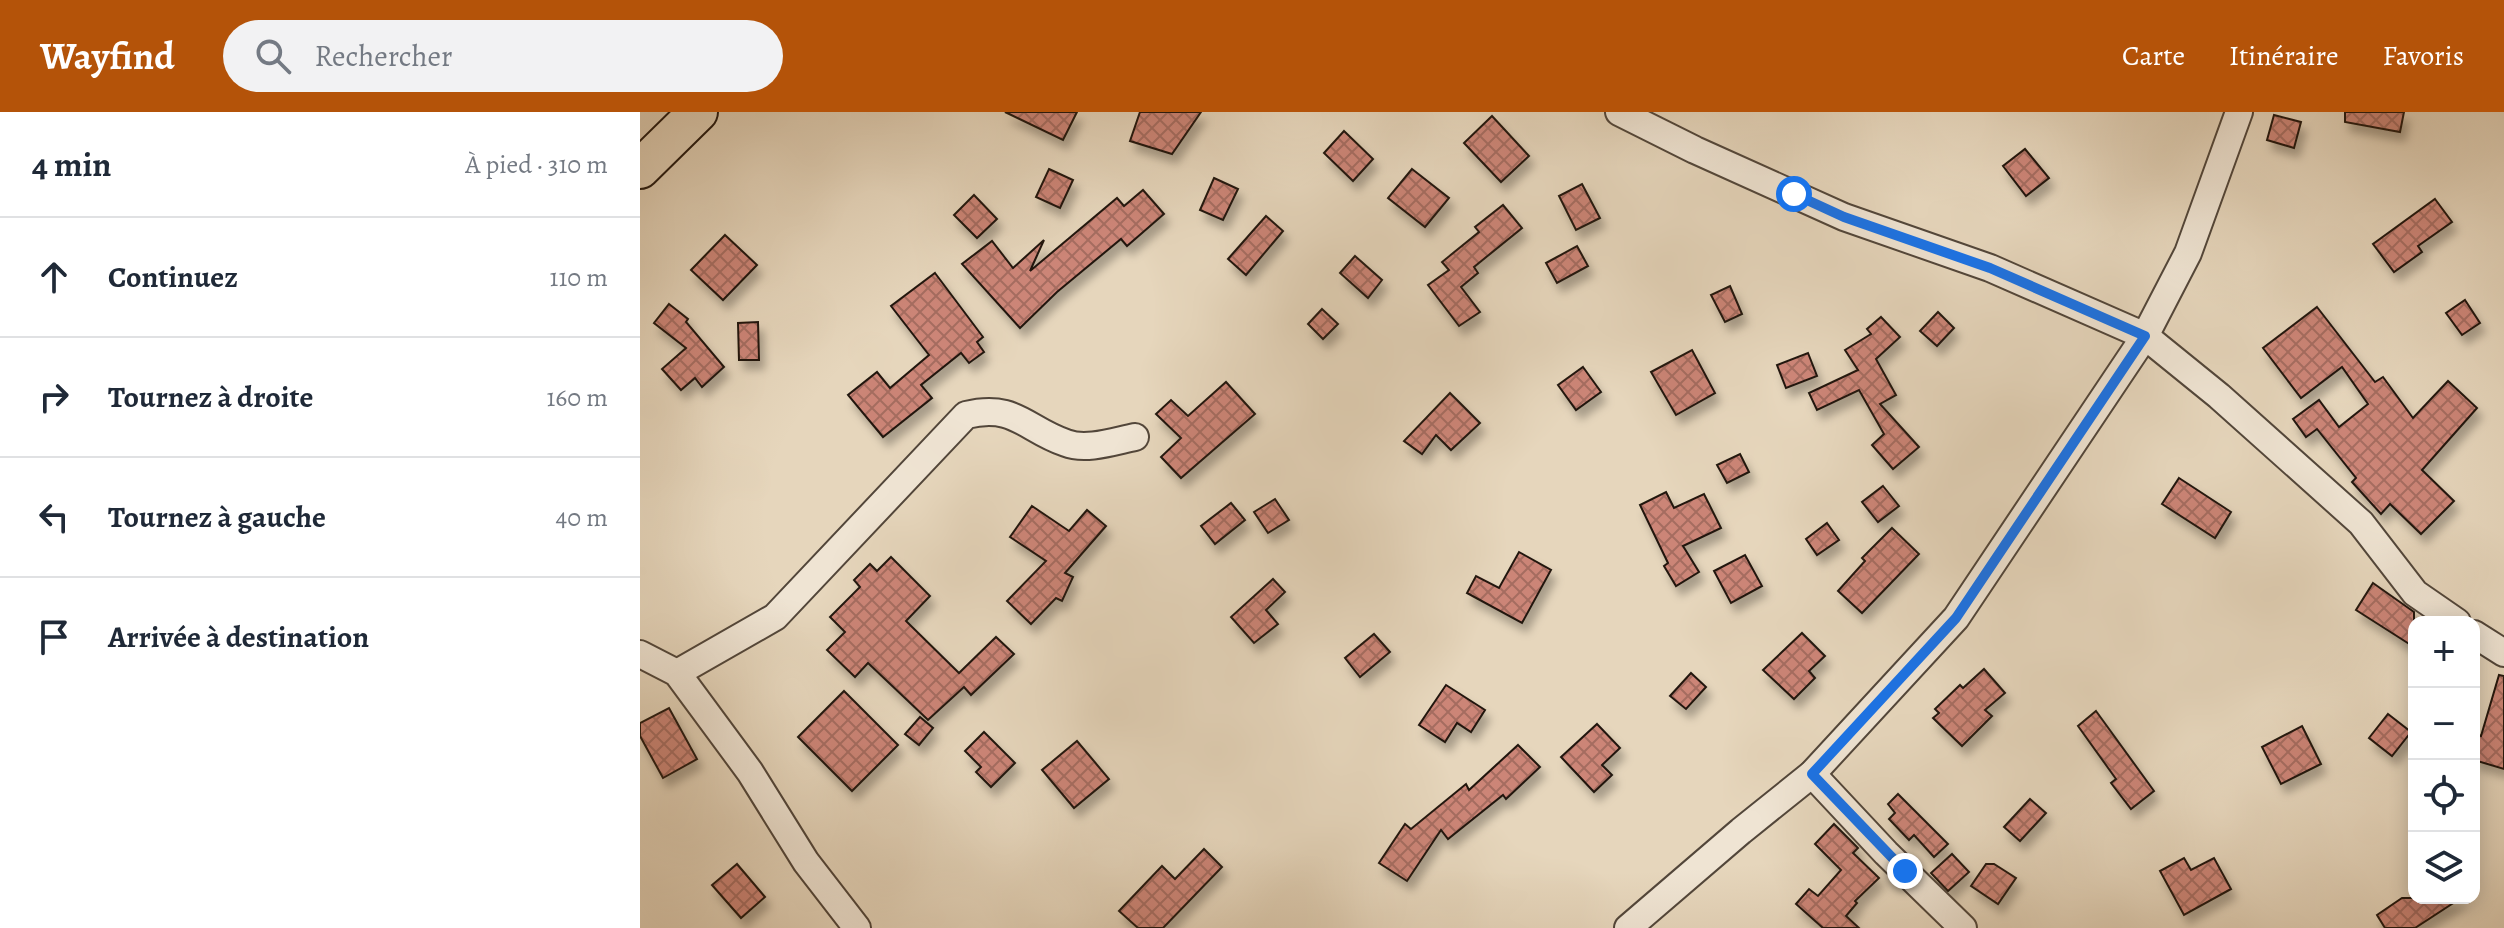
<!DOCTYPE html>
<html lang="fr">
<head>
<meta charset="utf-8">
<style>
  :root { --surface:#fff; --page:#f2f2f3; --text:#1f2937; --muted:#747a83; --line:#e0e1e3; --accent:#b45309 }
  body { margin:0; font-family:Alegreya,serif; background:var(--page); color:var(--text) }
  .controls { position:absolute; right:24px; bottom:24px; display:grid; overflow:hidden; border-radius:16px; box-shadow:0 4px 20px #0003 }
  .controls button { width:72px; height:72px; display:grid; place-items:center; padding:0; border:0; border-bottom:2px solid var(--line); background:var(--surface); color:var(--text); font:40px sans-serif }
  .stop { position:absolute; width:24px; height:24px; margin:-18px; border:6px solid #1a73e8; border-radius:50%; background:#fff }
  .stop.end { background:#1a73e8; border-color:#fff; box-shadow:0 2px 8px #0008 }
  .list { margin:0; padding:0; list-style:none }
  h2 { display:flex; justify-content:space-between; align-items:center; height:104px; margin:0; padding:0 32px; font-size:34px }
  h2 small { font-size:26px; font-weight:400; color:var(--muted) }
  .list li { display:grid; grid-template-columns:52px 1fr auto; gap:24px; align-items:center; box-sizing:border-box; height:120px; padding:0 32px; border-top:2px solid var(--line) }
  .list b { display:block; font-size:30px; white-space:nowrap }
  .list em { font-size:26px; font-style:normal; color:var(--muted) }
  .icon { flex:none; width:44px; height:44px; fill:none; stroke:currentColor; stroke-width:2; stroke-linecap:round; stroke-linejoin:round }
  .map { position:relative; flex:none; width:1864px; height:816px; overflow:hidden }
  header { display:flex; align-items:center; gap:48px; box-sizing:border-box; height:112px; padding:0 40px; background:var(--accent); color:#fff }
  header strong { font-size:38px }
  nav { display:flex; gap:44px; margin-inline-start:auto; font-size:28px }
  .search { width:560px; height:72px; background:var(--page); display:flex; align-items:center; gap:20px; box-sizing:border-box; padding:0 28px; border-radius:44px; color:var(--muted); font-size:30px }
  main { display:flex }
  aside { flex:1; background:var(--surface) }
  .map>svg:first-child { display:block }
</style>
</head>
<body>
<header>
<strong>Wayfind</strong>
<div class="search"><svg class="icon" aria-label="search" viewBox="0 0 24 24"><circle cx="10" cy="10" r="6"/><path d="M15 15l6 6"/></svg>Rechercher</div>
<nav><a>Carte</a><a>Itinéraire</a><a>Favoris</a></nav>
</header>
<main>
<aside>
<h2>4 min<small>À pied · 310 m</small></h2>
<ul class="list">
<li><svg class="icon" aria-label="ahead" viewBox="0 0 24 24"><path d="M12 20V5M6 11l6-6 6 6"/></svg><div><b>Continuez</b></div><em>110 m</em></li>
<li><svg class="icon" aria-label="right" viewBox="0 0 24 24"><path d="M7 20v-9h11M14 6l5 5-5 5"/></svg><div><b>Tournez à droite</b></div><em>160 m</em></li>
<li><svg class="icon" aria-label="left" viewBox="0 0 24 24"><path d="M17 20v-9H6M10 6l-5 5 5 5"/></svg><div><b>Tournez à gauche</b></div><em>40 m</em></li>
<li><svg class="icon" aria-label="arrive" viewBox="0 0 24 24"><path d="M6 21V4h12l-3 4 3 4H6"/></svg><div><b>Arrivée à destination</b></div></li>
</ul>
</aside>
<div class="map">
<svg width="1864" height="816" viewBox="0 0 1864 816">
  <defs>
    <pattern id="building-cross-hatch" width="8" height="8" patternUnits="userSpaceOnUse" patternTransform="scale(2)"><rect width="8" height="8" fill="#cc8577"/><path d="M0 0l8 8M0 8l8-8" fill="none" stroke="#a56c60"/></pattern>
    <filter id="shadow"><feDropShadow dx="5" dy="9" stdDeviation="4" flood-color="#0004"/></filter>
  </defs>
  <rect width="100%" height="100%" fill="#e6d6bc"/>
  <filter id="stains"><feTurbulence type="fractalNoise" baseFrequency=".0025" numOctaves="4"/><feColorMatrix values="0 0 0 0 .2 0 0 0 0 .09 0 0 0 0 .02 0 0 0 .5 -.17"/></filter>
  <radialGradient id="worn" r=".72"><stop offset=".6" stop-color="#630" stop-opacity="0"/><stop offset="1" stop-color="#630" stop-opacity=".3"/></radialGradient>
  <g fill="url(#building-cross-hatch)" stroke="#21160f" stroke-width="2" filter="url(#shadow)">
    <path d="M365,0H437L423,28Z"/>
    <path d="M500,0H561L532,42L490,29Z"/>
    <path d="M1705,0H1764L1760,20L1705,10Z"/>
    <path d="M1634,3L1661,10L1654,36L1627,28Z"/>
    <path d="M852,4L889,44L861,70L824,31Z"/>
    <path d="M704,19L733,47L713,69L684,41Z"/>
    <path d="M1385,37L1409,66L1386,84L1363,54Z"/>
    <path d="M409,57L433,68L420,96L396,85Z"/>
    <path d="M772,57L809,86L785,115L748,86Z"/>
    <path d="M574,66L598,77L583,108L560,98Z"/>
    <path d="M942,72L960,106L936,118L919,84Z"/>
    <path d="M503,78L524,102L487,134L481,127L417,180L380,216L322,152L352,129L373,156L404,128L390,159L477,86L484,94Z"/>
    <path d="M334,83L357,107L337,126L314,103Z"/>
    <path d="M1795,87L1812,110L1778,134L1782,140L1754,160L1733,132Z"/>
    <path d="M863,93L882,116L834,155L838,161L821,175L840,200L819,214L788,173L809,158L802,150L839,120L835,115Z"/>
    <path d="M626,104L643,119L606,163L588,147Z"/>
    <path d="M85,123L117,153L83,188L51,158Z"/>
    <path d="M937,134L948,154L917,171L906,151Z"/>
    <path d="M715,144L742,168L728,186L700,161Z"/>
    <path d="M295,161L343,225L337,230L344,240L329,251L321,241L281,273L292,286L243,325L208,283L237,260L250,276L289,243L251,194Z"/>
    <path d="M1090,174L1102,202L1085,210L1071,183Z"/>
    <path d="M1825,188L1840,211L1822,223L1806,201Z"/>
    <path d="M29,192L48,207L46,210L84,255L62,275L55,266L41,278L22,257L46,236L14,211Z"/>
    <path d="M1677,195L1735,270L1743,265L1773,306L1808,269L1837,296L1782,358L1814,389L1781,422L1750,392L1741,402L1712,370L1716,366L1677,317L1666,325L1653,307L1679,288L1699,315L1728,292L1702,255L1661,286L1623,236Z"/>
    <path d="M682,197L698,212L683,227L668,212Z"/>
    <path d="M1298,200L1314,216L1297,234L1280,219Z"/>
    <path d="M1241,205L1260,225L1236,247L1256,283L1240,292L1279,335L1253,357L1232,333L1244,322L1219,278L1177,298L1169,281L1218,258L1205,238L1231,222L1227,217Z"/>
    <path d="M118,210L119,248H99L98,211Z"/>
    <path d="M1052,238L1075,281L1036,303L1011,260Z"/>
    <path d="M1168,241L1177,264L1146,276L1137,253Z"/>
    <path d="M943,255L961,280L936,298L918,273Z"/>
    <path d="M586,270L615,302L541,366L521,345L541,326L516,302L531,288L548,304Z"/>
    <path d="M810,281L840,311L811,338L796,323L782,342L764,329Z"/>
    <path d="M1100,342L1109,360L1087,371L1077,353Z"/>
    <path d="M1539,366L1591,400L1575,426L1522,392Z"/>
    <path d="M1243,374L1259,394L1238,410L1222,390Z"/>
    <path d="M1026,380L1034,396L1064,382L1081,416L1043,434L1059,460L1036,474L1024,454L1028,451L1000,393Z"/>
    <path d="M635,387L649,408L628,421L614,400Z"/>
    <path d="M591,391L605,408L575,432L561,414Z"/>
    <path d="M392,394L429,419L447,398L466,414L425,461L433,465L422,489L416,486L391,512L367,489L406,449L370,425Z"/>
    <path d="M1187,411L1199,428L1177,443L1166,427Z"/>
    <path d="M1252,416L1279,442L1222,501L1198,479L1225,449L1222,446Z"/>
    <path d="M879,440L911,458L882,511L827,481L836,464L859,476Z"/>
    <path d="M1105,443L1122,474L1091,491L1074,459Z"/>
    <path d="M251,445L290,484L266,509L319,561L356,525L374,542L331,583L324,575L288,608L228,551L215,565L187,538L205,520L190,505L220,475L214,468L230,452L237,459Z"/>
    <path d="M633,467L645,480L626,498L638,512L614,531L591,505Z"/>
    <path d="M1733,471L1774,500V535L1716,498Z"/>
    <path d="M1162,521L1185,544L1169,559L1175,566L1154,587L1123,558Z"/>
    <path d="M734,522L750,540L720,565L705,546Z"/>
    <path d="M1344,557L1365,581L1345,598L1352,604L1322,634L1293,606L1299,601L1295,597L1320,573L1323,576Z"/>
    <path d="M1051,561L1066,575L1046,597L1030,584Z"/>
    <path d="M1859,563L1864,564V657L1834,648V634L1837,623L1841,624Z"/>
    <path d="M806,573L845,598L831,620L817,611L805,630L779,613Z"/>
    <path d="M204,579L258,633L212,679L158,625Z"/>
    <path d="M29,596L57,647L23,666L0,624V611Z"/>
    <path d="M1456,599L1514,679L1491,697L1471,671L1476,667L1438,614Z"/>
    <path d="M1748,602L1771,620L1752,644L1729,626Z"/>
    <path d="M280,605L293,616L279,633L265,622Z"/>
    <path d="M957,612L980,636L962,653L972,663L954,680L921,645Z"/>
    <path d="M1662,614L1681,652L1641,672L1622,635Z"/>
    <path d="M344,620L375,651L351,675L336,660L341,655L325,639Z"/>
    <path d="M437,629L469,667L434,696L402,658Z"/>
    <path d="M878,633L900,655L866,687L863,683L808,727L801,718L767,769L739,751L765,712L771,717L826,672L829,678Z"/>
    <path d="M1258,682L1308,732L1294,745L1274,723L1269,728L1249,707L1255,701L1248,692Z"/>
    <path d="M1390,687L1406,701L1380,729L1364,715Z"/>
    <path d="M1194,712L1218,736L1213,741L1239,766L1215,789L1217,791L1206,804L1219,816H1183L1156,792L1169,777L1178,784L1201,758L1175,732Z"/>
    <path d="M564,737L582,755L523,816H498L479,799L522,754L535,767Z"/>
    <path d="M1312,742L1329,760L1308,779L1291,761Z"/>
    <path d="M1544,746L1551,758L1574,746L1591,777L1544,803L1520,759Z"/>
    <path d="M97,752L125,785L101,806L72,773Z"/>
    <path d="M1346,752H1354L1376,766L1358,792L1331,774Z"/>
    <path d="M1762,786H1821L1775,816H1745L1737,803Z"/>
  </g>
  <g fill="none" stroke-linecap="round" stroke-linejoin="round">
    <defs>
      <g id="minor">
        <path d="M979,0L1055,38L1204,105L1350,156L1505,224L1579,284L1721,411L1775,481L1817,510"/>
        <path d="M1834,522L1864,541"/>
        <path d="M0,542L37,561L110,660L166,750L217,816"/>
        <path d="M37,561L135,505L326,303C375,291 385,317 426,331C446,339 475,329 495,325"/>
        <path d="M1172,662L1246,741L1323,816"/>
        <path d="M988,816L1101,719L1172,662L1316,506L1505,224L1548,141L1599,0"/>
      </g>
      <path id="highway" d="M0,57L58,0"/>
    </defs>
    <use href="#minor" stroke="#52463a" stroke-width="30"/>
    <use href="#highway" stroke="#21160f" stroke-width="42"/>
    <use href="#minor" stroke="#efe4d3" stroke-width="26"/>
    <use href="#highway" stroke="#e6d6bc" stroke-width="38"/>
  </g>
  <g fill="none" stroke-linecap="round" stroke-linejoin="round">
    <path stroke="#1a73e8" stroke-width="10" d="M1154,82L1204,105L1350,156L1505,224L1316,506L1172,662L1265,759"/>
  </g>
  <rect width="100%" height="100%" filter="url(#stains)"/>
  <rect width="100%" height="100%" fill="url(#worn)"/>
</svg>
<div class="controls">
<button>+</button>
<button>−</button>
<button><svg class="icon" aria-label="locate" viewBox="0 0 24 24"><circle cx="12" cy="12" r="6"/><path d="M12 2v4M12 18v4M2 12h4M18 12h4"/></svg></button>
<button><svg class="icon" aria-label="layers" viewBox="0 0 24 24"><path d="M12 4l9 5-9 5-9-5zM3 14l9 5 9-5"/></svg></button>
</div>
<div class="stop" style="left:1154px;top:82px"></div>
<div class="stop end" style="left:1265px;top:759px"></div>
</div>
</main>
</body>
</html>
